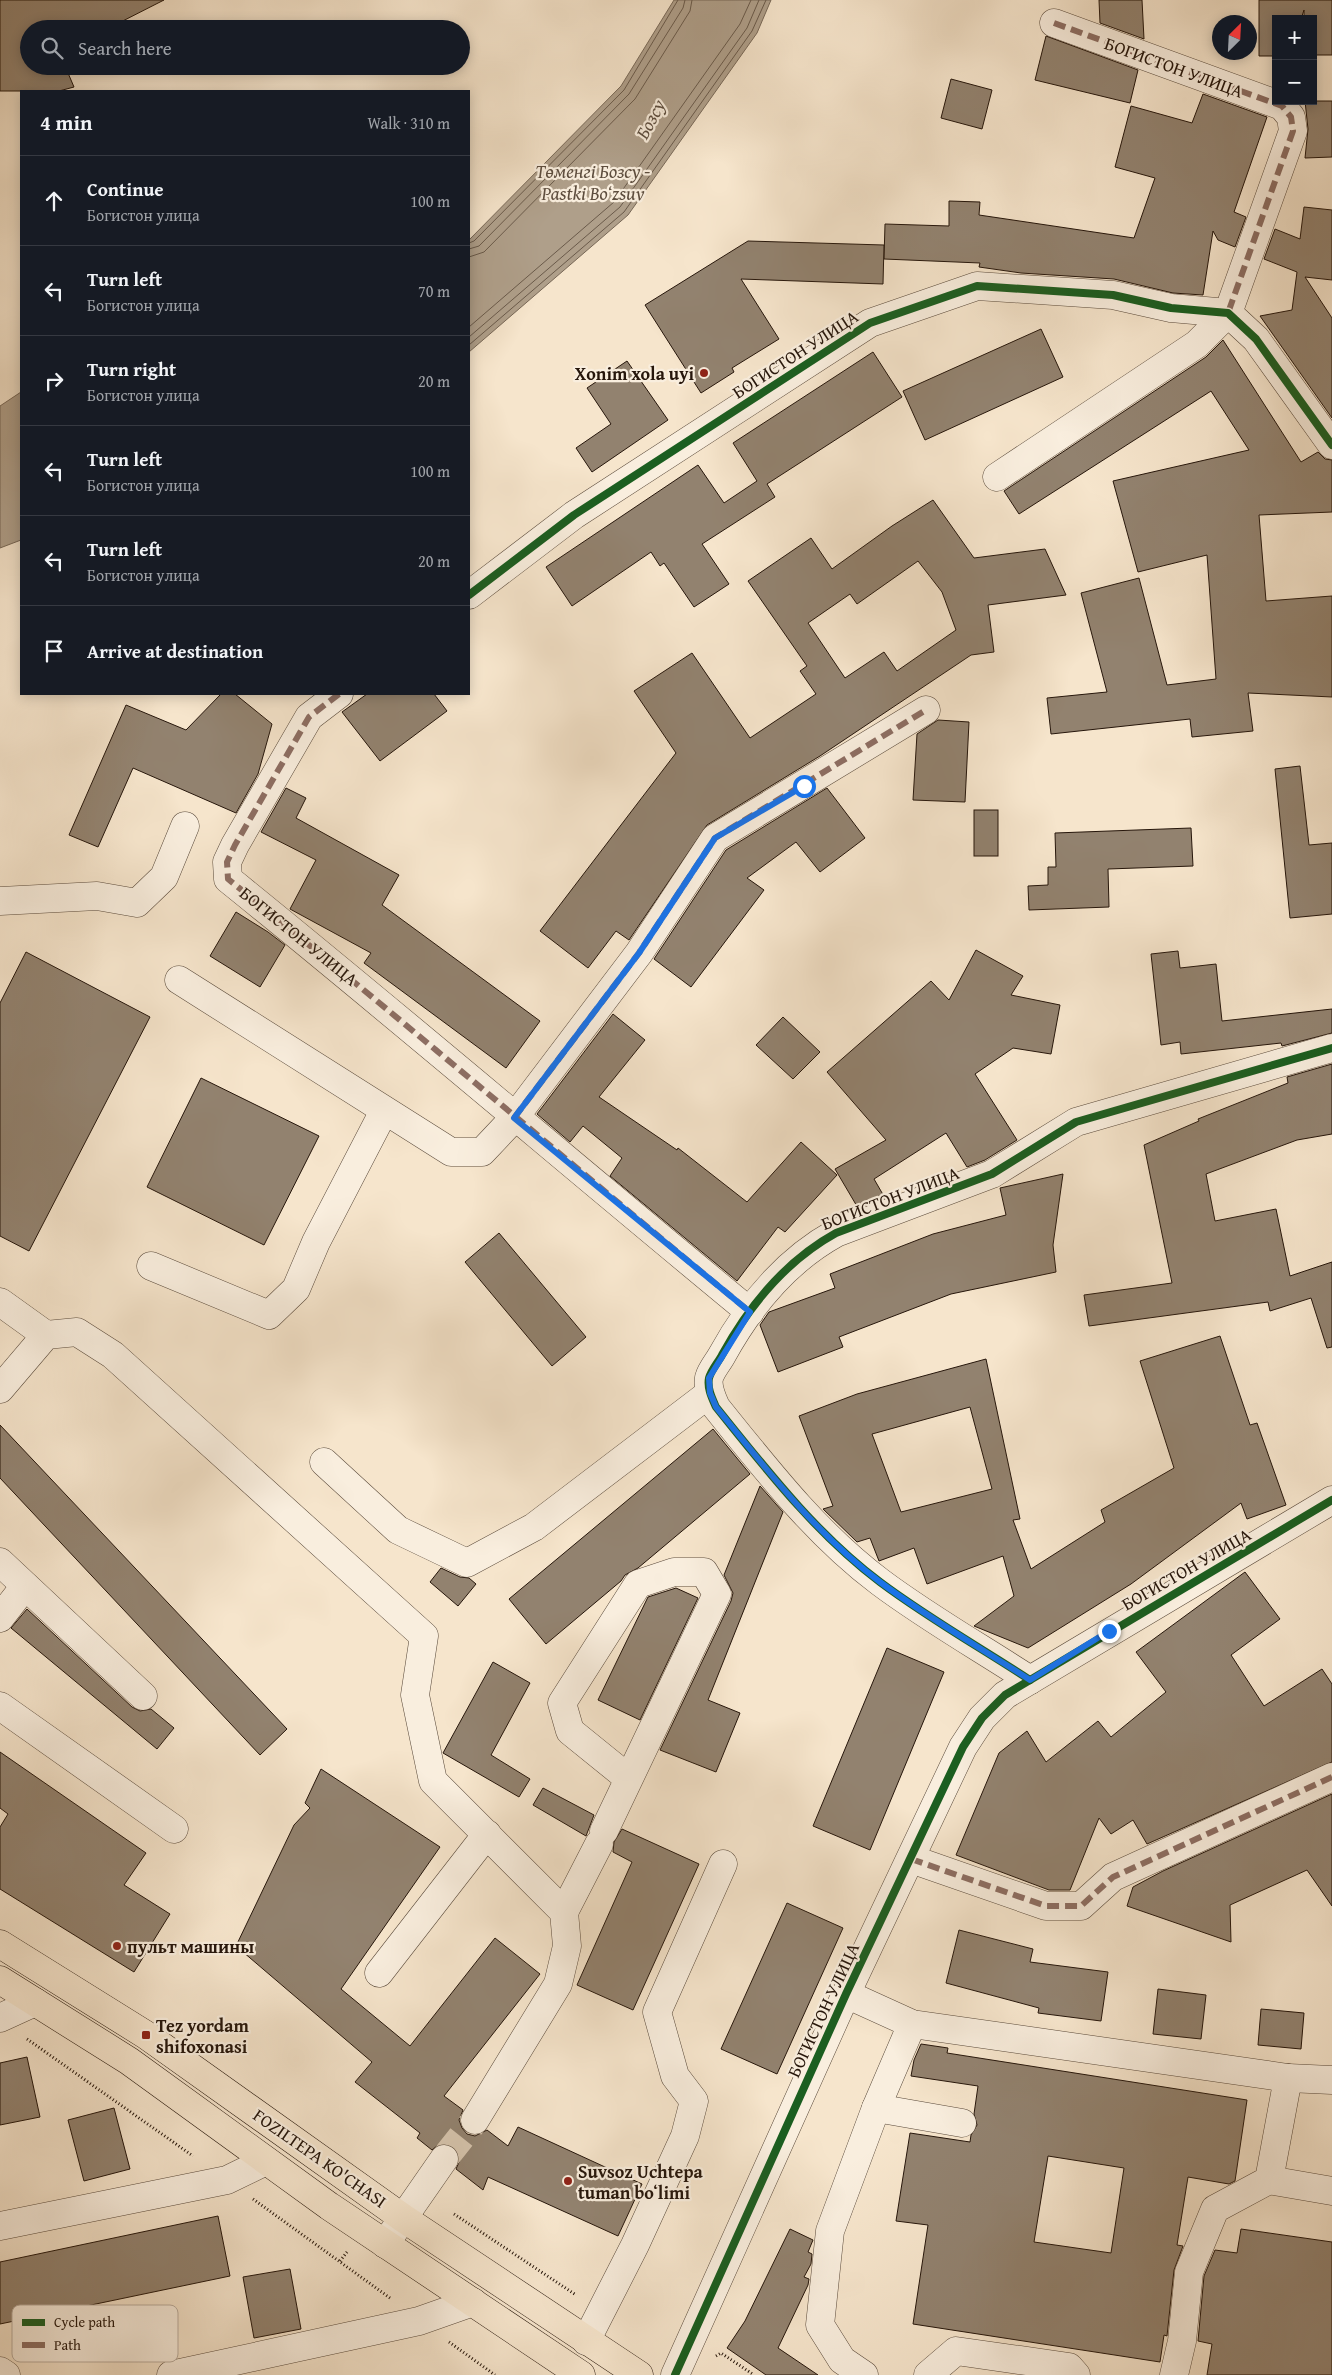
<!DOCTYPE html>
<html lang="en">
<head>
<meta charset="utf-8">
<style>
  :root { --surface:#171b24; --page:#242831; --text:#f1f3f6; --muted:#9ea1a6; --line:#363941 }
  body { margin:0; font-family:"Gentium Book Plus",serif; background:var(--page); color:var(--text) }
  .controls { position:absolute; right:15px; top:15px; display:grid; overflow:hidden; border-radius:0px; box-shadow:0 2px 12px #0003 }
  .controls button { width:45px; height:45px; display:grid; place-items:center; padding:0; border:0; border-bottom:1px solid var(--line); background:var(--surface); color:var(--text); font:25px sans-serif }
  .compass { position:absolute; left:1212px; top:15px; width:45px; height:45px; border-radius:50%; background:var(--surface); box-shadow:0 2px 12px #0003; rotate:24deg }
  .stop { position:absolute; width:15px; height:15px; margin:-11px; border:4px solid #1a73e8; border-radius:50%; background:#fff }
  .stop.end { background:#1a73e8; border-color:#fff; box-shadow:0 1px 5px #0008 }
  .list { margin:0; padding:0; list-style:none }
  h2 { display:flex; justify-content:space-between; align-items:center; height:65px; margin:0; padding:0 20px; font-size:21px }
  h2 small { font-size:16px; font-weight:400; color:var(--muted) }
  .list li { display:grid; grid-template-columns:32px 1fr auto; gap:15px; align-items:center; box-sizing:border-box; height:90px; padding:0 20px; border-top:1px solid var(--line) }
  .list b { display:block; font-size:19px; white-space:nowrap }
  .list p { margin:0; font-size:16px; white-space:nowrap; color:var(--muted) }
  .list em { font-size:16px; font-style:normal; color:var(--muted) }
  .icon { flex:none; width:28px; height:28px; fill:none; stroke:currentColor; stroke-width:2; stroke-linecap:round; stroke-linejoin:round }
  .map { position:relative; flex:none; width:1332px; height:2375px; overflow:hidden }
  .search { position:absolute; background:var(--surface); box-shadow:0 2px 12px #0003; left:20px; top:20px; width:450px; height:55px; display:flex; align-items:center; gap:12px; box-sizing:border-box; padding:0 18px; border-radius:28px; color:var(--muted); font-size:19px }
  .panel { position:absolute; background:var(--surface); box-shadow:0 2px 12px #0003; left:20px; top:90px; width:450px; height:605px; border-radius:0px }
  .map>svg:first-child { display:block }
</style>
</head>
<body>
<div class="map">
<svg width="1332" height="2375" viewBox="0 0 1332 2375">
  <rect width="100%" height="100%" fill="#f6e5cc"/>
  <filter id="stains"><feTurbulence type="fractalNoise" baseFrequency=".004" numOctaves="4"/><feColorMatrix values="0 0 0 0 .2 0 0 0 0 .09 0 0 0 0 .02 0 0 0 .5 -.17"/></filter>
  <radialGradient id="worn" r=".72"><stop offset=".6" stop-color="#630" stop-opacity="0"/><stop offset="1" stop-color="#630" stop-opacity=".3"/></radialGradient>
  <g fill="#af9f8a" stroke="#786857">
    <path d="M674,0H771L757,33L628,215L469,352V240L621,86Z"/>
    <path d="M21,392V540L0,548V406Z"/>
  </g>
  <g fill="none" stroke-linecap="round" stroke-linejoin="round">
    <g stroke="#6a5a4a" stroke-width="1">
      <path d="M469,243L474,241L624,90L678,0"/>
      <path d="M469,249L479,246L629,94L683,8L685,0"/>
      <path d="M469,257L484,252L635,99L690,11L692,0"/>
      <path d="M469,327L614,202L740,24L751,0"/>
      <path d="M469,337L620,207L747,28L759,0"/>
      <path d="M469,345L624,212L752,31L766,0"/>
    </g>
  </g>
  <g fill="#92826f" stroke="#26160b" fill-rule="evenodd">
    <path d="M0,0H164L107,29H29V66H65L74,87L59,91H0Z"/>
    <path d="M1099,0H1142L1144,39L1100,23Z"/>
    <path d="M1259,0H1332V55H1313V19H1304V10L1301,19H1276V56H1259Z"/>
    <path d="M1046,36L1138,70L1130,103L1035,80Z"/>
    <path d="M951,79L992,90L982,129L941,118Z"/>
    <path d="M1203,94L1267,117L1234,212L1246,217L1235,247L1218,240L1213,231L1203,295L1173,293L1114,279L1021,273L979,267L980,263L884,259L885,224L949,226V201L980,202L979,215L1134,238L1155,178L1115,167L1131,106L1192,123Z"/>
    <path d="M1305,101H1332V157L1305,158L1308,129Z"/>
    <path d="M1304,207L1332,210V280L1305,277L1332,318V418L1260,316L1292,310L1297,272L1264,259L1275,229L1300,239Z"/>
    <path d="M748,241L884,245L883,284L741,279L779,339L732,368L734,372L701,393L645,305Z"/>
    <path d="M1041,329L1063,377L925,440L903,391Z"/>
    <path d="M1223,340L1301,462L1318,452L1325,459L1332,460V512L1259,515L1266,601L1332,596V697L1248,693L1253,731L1192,737L1190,719L1051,734L1047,698L1107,692L1081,593L1139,578L1167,685L1216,679L1207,555L1138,572L1113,481L1249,450L1211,391L1019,514L1004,491L1206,357Z"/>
    <path d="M873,352L902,397L767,484L775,497L702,544L729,584L694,607L664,563L660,566L651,552L572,606L546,567L698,465L724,503L757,481L733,443Z"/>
    <path d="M627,361L668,420L592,472L576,448L611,424L587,388Z"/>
    <path d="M933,500L974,558L1045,549L1066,595L988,605L994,652L971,655L820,756L707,825L629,940L616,931L588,968L540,931L676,753L634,691L692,653L750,738L816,694L800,671L807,666L748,581L811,538L832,569L892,526ZM918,561L942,592L956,630L897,671L884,652L845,678L808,623L850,594L857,604Z"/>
    <path d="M221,694H235L272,724L258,774L236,813L133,768L98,847L69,835L126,705L186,730Z"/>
    <path d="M367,694H434L447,711L380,761L342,712Z"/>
    <path d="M938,720L969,722L965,802L913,800L917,734Z"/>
    <path d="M1300,766L1309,845L1332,843V914L1290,918L1275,769Z"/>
    <path d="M286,788L306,798L296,818L399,875L382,905L540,1021L506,1068L364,963L371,953L290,909L316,860L261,832Z"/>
    <path d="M827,788L865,838L820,872L796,842L747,878L764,890L691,987L654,959L726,850Z"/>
    <rect x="974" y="810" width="24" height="46"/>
    <path d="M1191,828L1193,866L1108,869L1109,907L1029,910L1028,886L1048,885V867H1056L1055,833Z"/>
    <path d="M236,912L268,932L285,945L260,987L210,956Z"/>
    <path d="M976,950L1023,976L1011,995L1060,1005L1051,1054L1013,1048L975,1074L1017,1140L985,1160L967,1167L946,1133L874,1179L885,1198L858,1208L835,1169L886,1140L827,1072L931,981L949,1000Z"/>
    <path d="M1178,951L1180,968L1216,964L1222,1021L1332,1009V1033L1282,1046L1281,1043L1181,1054L1180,1042L1161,1045L1151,954Z"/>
    <path d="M26,952L150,1017L29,1251L0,1236V1003Z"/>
    <path d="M613,1014L645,1040L599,1097L677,1150L678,1148L747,1202L801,1142L837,1175L785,1232L778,1227L737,1281L610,1176L622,1158L583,1126L570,1142L537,1114Z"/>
    <path d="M783,1017L820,1052L793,1079L756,1045Z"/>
    <path d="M1332,1064V1134L1297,1140L1206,1174L1215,1221L1276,1209L1290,1276L1332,1262V1347L1327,1348L1311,1298L1270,1311L1268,1302L1089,1326L1084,1295L1172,1283L1144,1145L1199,1121L1198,1119L1288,1083L1287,1077Z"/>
    <path d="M201,1078L319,1136L264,1245L147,1187Z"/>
    <path d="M1063,1174L1053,1245L1056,1272L951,1294L839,1337L843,1347L778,1372L760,1325L769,1312L835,1288L830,1274L933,1234L1006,1215L1000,1188Z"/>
    <path d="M499,1233L586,1337L552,1366L465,1262Z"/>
    <path d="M1220,1336L1250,1425L1257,1423L1286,1505L1247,1519L1241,1503L1131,1584L1028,1648L974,1626L1014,1596L1003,1556L927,1584L914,1548L879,1561L870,1538L857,1542L823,1509L833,1506L799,1416L857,1394L986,1359L1020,1519L1013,1520L1031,1569L1105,1522L1101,1510L1174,1468L1140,1361ZM970,1407L992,1489L901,1512L872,1434Z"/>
    <path d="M0,1425L287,1729L260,1755L0,1478Z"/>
    <path d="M713,1429L750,1474L638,1568L625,1575L621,1581L546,1644L509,1599Z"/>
    <path d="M760,1486L783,1512L708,1700L740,1713L716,1772L660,1750L731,1601L733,1593L724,1575Z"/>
    <path d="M441,1568L460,1577L469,1578L476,1584L458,1606L430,1582Z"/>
    <path d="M1245,1572L1280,1619L1231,1655L1264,1706L1322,1669L1332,1684V1762L1147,1844L1133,1820L1111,1834L1099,1818L1070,1890H1049L956,1855L999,1753L1027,1731L1046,1762L1098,1721L1111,1737L1166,1692L1136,1652Z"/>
    <path d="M676,1588L698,1598L640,1720L598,1700L648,1597Z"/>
    <path d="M27,1609L132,1707L140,1711L151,1709L174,1728L157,1749L11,1628Z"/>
    <path d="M887,1648L944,1672L870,1850L813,1826Z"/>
    <path d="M493,1662L530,1683L491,1755L530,1779L519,1797L443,1753Z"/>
    <path d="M0,1752L146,1853L124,1885L170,1914L134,1972L0,1889V1827L8,1814L0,1808Z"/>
    <path d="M321,1769L440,1847L341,1989L410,2046L495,1938L540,1974L444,2096L463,2110L459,2120L462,2128L467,2134L475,2136L487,2130L508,2146L518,2127L642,2184L618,2236L488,2177L483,2190L456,2169L460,2160L458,2153L453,2146L445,2143L438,2145L432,2150L417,2138L420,2133L355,2082L372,2062L236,1946L294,1825L310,1808L305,1803Z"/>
    <path d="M543,1788L594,1815L586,1836L533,1805Z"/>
    <path d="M1332,1794V1906L1307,1870L1230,1905L1231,1942L1127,1906L1133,1887L1163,1871Z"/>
    <path d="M622,1829L699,1864L633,2010L577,1985L632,1862L613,1852L614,1842Z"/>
    <path d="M787,1903L843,1928L777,2074L721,2049Z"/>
    <path d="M959,1930L1033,1949L1030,1962L1108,1972L1101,2021L1038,2013L1039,2008L946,1983Z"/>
    <path d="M1158,1989L1206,1995L1201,2039L1153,2034Z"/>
    <path d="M1261,2009L1304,2013L1301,2049L1258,2045Z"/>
    <path d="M921,2044L948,2048L947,2053L1247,2100L1235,2181L1229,2184L1188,2177L1177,2245L1183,2246L1174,2270L1167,2336L1164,2335L1160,2362L913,2324L928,2225L896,2221L910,2133L970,2142L971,2135L977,2125L974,2114L978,2086L911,2076L914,2060ZM1048,2156L1124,2168L1111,2253L1034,2242Z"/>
    <path d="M27,2057L40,2117L0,2125V2063Z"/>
    <path d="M114,2108L130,2169L84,2181L68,2120Z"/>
    <path d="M218,2216L230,2276L0,2324V2262Z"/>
    <path d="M790,2229L813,2240L808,2252L812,2254L811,2264L804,2277L809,2279L808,2285L778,2348L818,2375H766L727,2348L745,2321Z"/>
    <path d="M1241,2229L1332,2242V2375H1207L1212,2344L1198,2341L1204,2276L1215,2250L1237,2253Z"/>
    <path d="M290,2269L301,2329L254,2338L243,2277Z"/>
  </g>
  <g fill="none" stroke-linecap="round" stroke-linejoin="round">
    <path stroke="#d7c6af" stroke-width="28" stroke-dasharray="28 14" stroke-linecap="butt" d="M444,2159L475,2120"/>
    <defs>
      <g id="minor">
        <path d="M997,477L1197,344L1228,313L1293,131L1291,117L1282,106L1054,23"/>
        <path d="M469,595L574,515L870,323L977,286L1113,295L1171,308L1228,313L1256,339L1332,445"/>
        <path d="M339,694L309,717L235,845L227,862L228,879C404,1021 575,1168 750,1312"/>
        <path d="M0,901L97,896L137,903L164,877L185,826"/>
        <path d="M179,980L451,1152H482L514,1118L639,953L715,838L926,710"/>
        <path d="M151,1266L269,1315L296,1289L316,1242L384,1111"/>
        <path d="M0,1302L46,1335"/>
        <path d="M0,1389L46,1335L77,1332L113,1355L424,1636L415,1695L433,1781L564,1912L567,1946L558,1984L475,2120"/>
        <path d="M324,1462L398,1530L467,1563L534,1527L710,1393"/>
        <path d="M0,1562L143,1696"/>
        <path d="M0,1618L25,1586"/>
        <path d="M1030,1680C981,1648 928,1618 880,1582C816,1534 766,1469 716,1407C712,1398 707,1388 709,1378C711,1370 719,1361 722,1355C749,1306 787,1260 836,1233L992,1174L1076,1122L1332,1048"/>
        <path d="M0,1706L174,1829"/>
        <path d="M604,1831L717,1594L704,1572H674L638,1584L562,1703L570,1731L628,1778"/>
        <path d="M911,1859L1046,1906H1081L1113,1877L1332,1777"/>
        <path d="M564,1912L599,1844"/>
        <path d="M379,1973L487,1834"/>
        <path d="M846,1994L912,2024L1288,2078L1332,2080"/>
        <path d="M0,2018L35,2002"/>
        <path d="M876,2108L962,2123"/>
        <path d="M1269,2180L1332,2191"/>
        <path d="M0,2226L227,2180L266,2161"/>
        <path d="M385,2244L444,2159"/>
        <path d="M586,2341L635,2245L685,2136L694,2101L675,2076L657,2012L723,1864"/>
        <path d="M0,2371L6,2375"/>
        <path d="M171,2375L419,2321L473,2302"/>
        <path d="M675,2375L846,1994L963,1747L982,1718L1005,1695L1332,1500"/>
        <path d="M864,2375L842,2360L820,2325L830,2231L876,2108L912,2024"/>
        <path d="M928,2375L956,2351L1069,2367L1076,2375"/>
        <path d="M1174,2375L1182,2341L1189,2272L1215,2209L1269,2180L1288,2078"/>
      </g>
      <g id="major">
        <path d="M0,1944L146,2035L403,2218L639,2375"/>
        <path d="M0,1980L129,2061L329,2206L581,2375"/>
      </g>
    </defs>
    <use href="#minor" stroke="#5a4a3b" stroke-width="29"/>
    <use href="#major" stroke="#26160b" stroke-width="29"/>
    <g stroke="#26160b" stroke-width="3" stroke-dasharray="1 2.5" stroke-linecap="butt">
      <path d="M27,2039L193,2156"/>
      <path d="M253,2199L390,2298"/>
      <path d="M454,2214L576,2295"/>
      <path d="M340,2261L347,2252"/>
      <path d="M449,2342L495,2375"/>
      <path d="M716,2356L721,2353L754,2375"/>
    </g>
    <use href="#minor" stroke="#f9eede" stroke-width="28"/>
    <use href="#major" stroke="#f6e5cc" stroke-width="28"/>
    <g stroke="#8d6e63" stroke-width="6" stroke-dasharray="12 6" stroke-linecap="butt">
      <path d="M1054,23L1282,106L1291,117L1293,131L1228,313"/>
      <path d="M339,694L309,717L235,845L227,862L228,879C404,1021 575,1168 750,1312"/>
      <path d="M514,1118L639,953L715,838L926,710"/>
      <path d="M911,1859L1046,1906H1081L1113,1877L1332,1777"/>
    </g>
    <defs>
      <g id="cycleway">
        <path d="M469,595L574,515L870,323L977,286L1113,295L1171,308L1228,313L1256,339L1332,445"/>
        <path d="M1030,1680C981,1648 928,1618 880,1582C816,1534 766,1469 716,1407C712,1398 707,1388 709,1378C711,1370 719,1361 722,1355C749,1306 787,1260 836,1233L992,1174L1076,1122L1332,1048"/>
        <path d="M675,2375L846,1994L963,1747L982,1718L1005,1695L1332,1500"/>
      </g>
    </defs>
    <use href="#cycleway" stroke="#f9eede" stroke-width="11"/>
    <use href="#cycleway" stroke="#1b5e20" stroke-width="8"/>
  </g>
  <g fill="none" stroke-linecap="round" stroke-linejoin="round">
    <path stroke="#1a73e8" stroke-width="6" d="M804,786L715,838L639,953L514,1118L750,1312L709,1378L710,1393L716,1407C766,1469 816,1534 880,1582C928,1618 981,1648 1030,1680L1109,1631"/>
  </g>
  <g fill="#8f2418" stroke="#f9eede" stroke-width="2">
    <circle cx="704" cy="373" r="5"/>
    <circle cx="117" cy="1946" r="5"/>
    <rect x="141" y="2030" width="10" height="10" rx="2.5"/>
    <circle cx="568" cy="2181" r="5"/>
  </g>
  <g text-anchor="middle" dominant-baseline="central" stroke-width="4.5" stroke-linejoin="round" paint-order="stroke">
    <g font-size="18" fill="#26160b" stroke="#f9eede">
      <text transform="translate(1174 67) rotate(20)">БОГИСТОН УЛИЦА</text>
      <text transform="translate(795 354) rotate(-33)">БОГИСТОН УЛИЦА</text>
      <text transform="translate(299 936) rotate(39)">БОГИСТОН УЛИЦА</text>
      <text transform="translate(890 1198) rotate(-21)">БОГИСТОН УЛИЦА</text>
      <text transform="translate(1186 1569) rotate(-30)">БОГИСТОН УЛИЦА</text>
      <text transform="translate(823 2010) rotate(-65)">БОГИСТОН УЛИЦА</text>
      <text transform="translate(320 2158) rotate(35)">FOZILTEPA KO'CHASI</text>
    </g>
    <g font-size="18" font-weight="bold" fill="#26160b" stroke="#f9eede" text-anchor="start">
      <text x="694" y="373" text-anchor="end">Xonim xola uyi</text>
      <text x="127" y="1946">пульт машины</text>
      <text x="156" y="2025">Tez yordam<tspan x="156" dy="21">shifoxonasi</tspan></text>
      <text x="578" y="2171">Suvsoz Uchtepa<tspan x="578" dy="21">tuman boʻlimi</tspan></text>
    </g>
    <g font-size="19" font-style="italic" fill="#5d4d3e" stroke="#f9eede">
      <text transform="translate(650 119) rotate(-62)">Бозсу</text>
      <text x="593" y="171">Төменгі Бозсу -<tspan x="593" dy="22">Pastki Boʻzsuv</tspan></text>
    </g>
  </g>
  <rect x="12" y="2305" width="166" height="57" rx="8" fill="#f9eede" stroke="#baad9f" stroke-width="1"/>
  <rect x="22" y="2319" width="23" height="7" fill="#1b5e20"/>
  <rect x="22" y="2342" width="23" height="6" fill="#8d6e63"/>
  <g font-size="14" fill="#26160b">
    <text x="54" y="2327">Cycle path</text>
    <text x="54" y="2350">Path</text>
  </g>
  <rect width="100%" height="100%" filter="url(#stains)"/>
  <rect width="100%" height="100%" fill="url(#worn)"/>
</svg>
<div class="controls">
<button>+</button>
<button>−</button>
</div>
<svg class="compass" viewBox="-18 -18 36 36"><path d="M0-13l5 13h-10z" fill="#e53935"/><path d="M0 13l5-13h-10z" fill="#9ea1a6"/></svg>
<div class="stop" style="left:804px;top:786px"></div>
<div class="stop end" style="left:1109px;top:1631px"></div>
<div class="search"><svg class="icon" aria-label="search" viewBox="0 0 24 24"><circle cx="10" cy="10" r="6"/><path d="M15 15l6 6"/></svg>Search here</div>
<section class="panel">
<h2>4 min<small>Walk · 310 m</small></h2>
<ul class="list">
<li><svg class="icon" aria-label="ahead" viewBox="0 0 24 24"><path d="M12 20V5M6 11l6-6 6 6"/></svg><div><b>Continue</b><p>Богистон улица</p></div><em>100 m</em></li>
<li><svg class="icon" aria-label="left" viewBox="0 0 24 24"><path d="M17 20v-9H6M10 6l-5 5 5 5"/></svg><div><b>Turn left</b><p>Богистон улица</p></div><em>70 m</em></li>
<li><svg class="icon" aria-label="right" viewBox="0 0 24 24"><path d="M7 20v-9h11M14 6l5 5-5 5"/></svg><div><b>Turn right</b><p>Богистон улица</p></div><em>20 m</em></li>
<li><svg class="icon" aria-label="left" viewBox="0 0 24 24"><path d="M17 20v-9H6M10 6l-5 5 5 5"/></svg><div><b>Turn left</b><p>Богистон улица</p></div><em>100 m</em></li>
<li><svg class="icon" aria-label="left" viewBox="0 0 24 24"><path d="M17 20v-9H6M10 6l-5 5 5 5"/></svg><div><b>Turn left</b><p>Богистон улица</p></div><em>20 m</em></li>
<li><svg class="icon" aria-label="arrive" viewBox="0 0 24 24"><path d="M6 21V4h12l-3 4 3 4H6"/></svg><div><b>Arrive at destination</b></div></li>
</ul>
</section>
</div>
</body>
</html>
